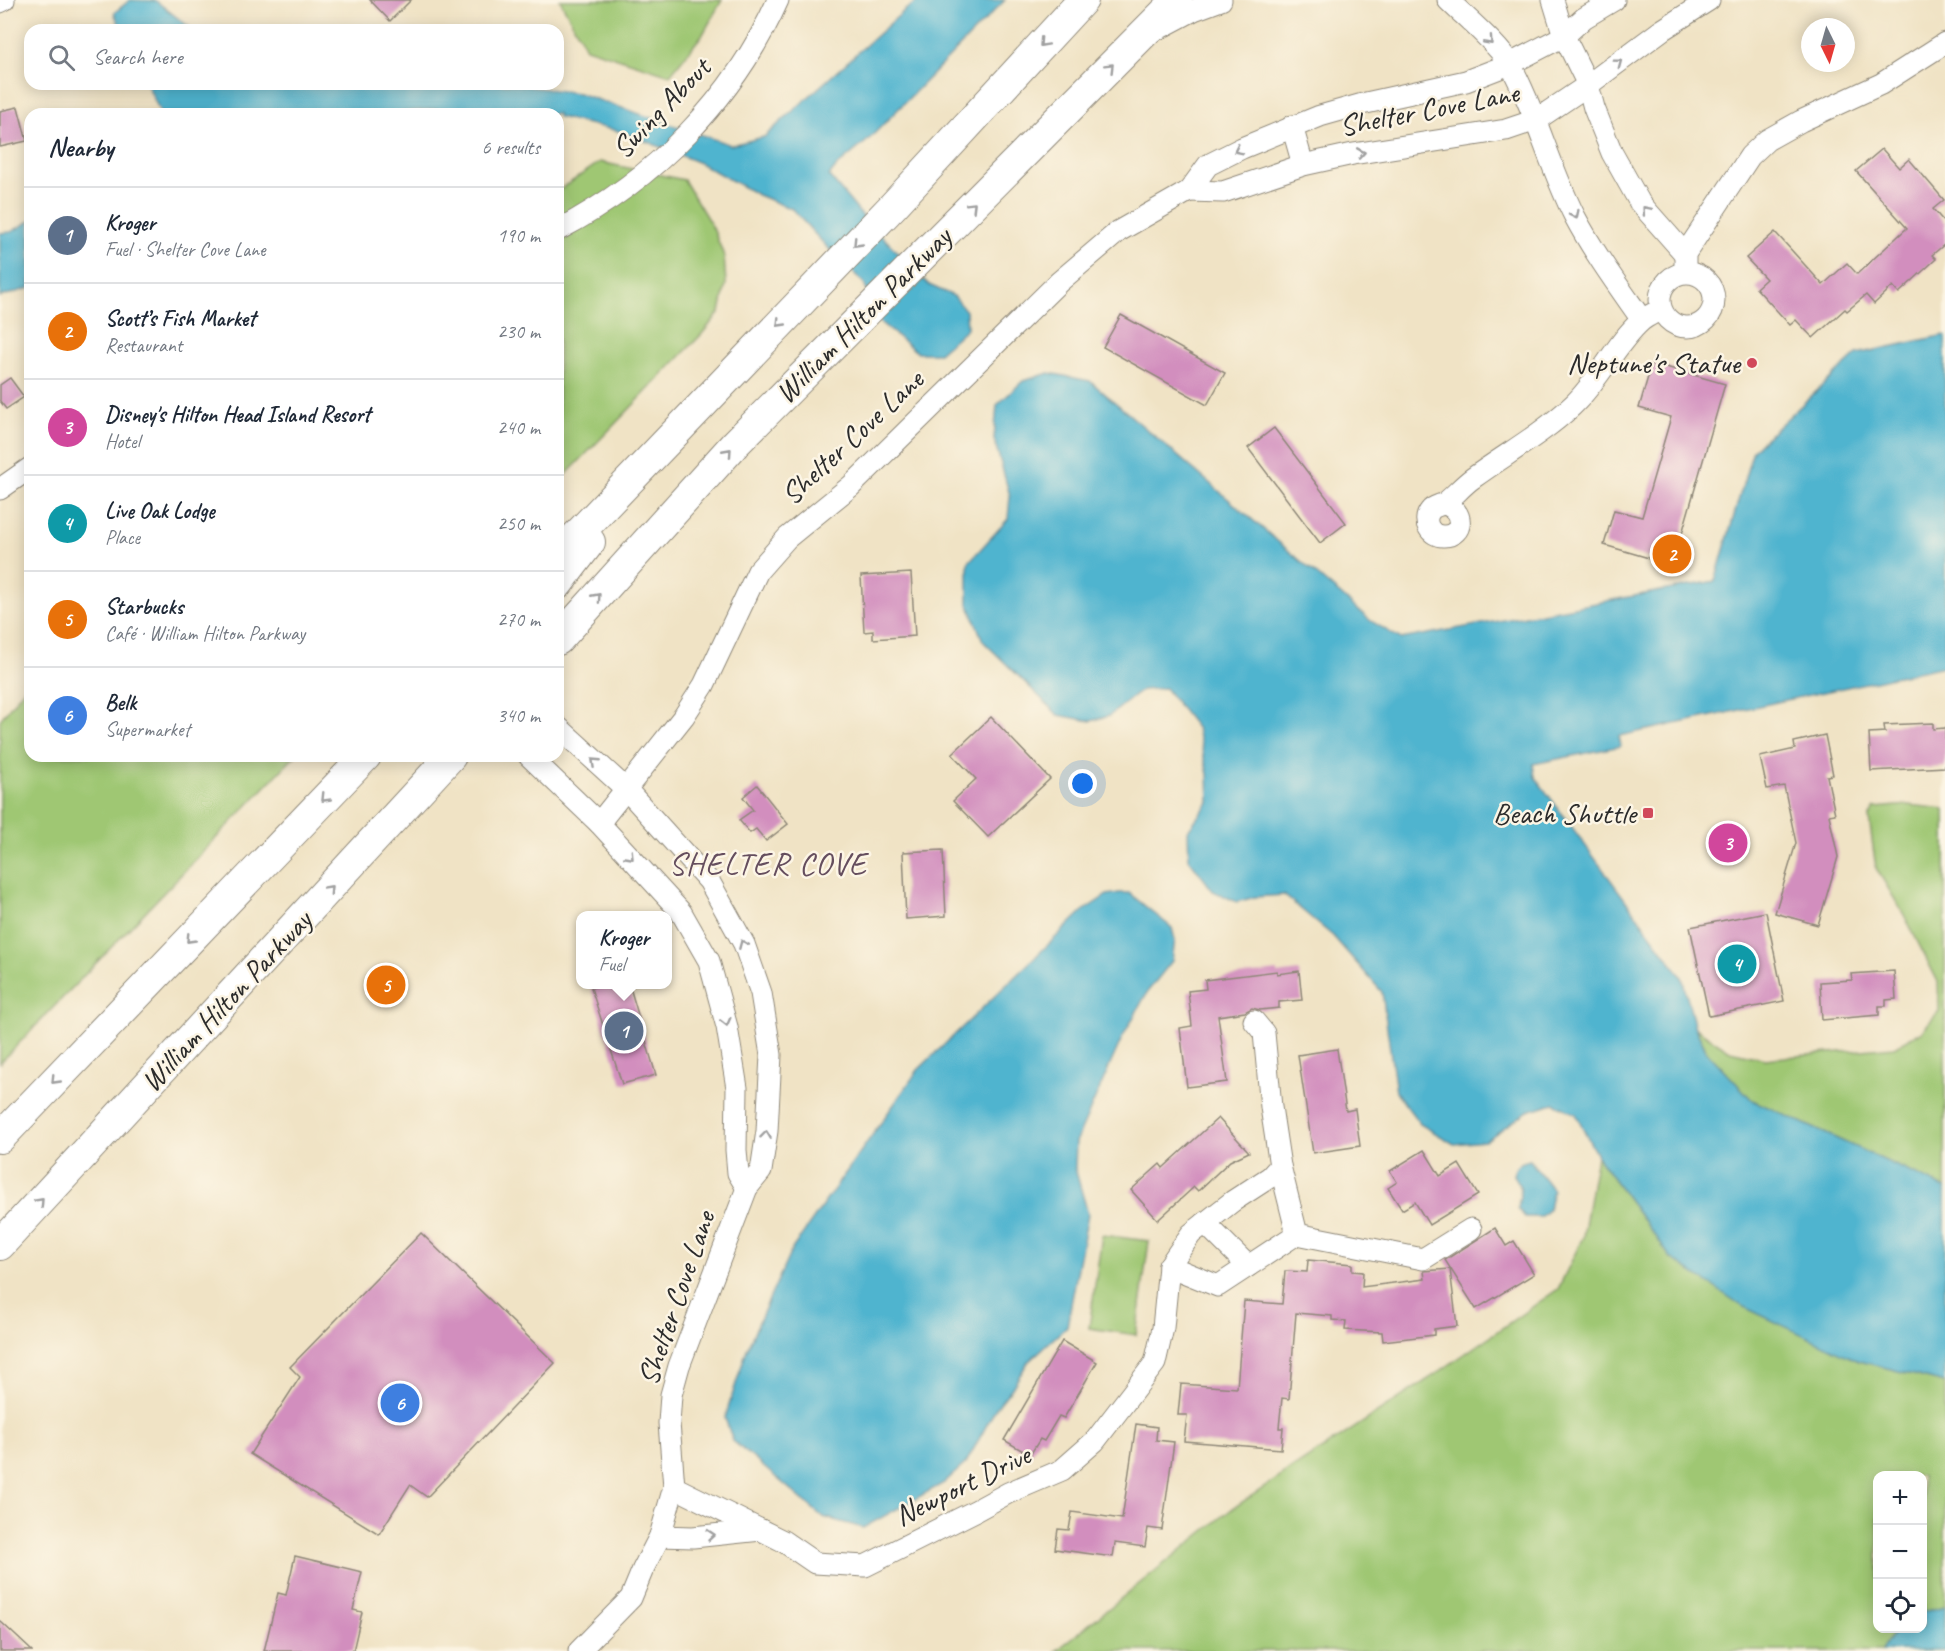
<!DOCTYPE html>
<html lang="en">
<head>
<meta charset="utf-8">
<style>
  :root { --surface:#fff; --page:#f2f2f3; --text:#1f2937; --muted:#747a83; --line:#e0e1e3; --accent:#b45309 }
  body { margin:0; font-family:Caveat,sans-serif; background:var(--page); color:var(--text) }
  .controls { position:absolute; right:18px; bottom:18px; display:grid; overflow:hidden; border-radius:12px; box-shadow:0 3px 15px #0003 }
  .controls button { width:54px; height:54px; display:grid; place-items:center; padding:0; border:0; border-bottom:2px solid var(--line); background:var(--surface); color:var(--text); font:30px sans-serif }
  .compass { position:absolute; left:1801px; top:18px; width:54px; height:54px; border-radius:50%; background:var(--surface); box-shadow:0 3px 15px #0003; rotate:175deg }
  .you { position:absolute; left:1083px; top:784px; width:21px; height:21px; margin:-15px; border:4px solid #fff; border-radius:50%; background:#1a73e8; box-shadow:0 0 0 9px #1a73e833 }
  .badge { display:grid; place-items:center; width:39px; height:39px; border-radius:50%; background:var(--accent); color:#fff; font-size:20px; font-weight:700 }
  .pin { position:absolute; translate:-50% -50%; border:3px solid #fff; box-shadow:0 2px 6px #0006 }
  .popup { position:absolute; left:576px; top:911px; width:96px; height:78px; box-sizing:border-box; display:grid; place-content:center; border-radius:12px; background:var(--surface); filter:drop-shadow(0 2px 4px #0005); font-size:20px; white-space:nowrap; color:var(--muted) }
  .popup b { font-size:22px; color:var(--text) }
  .popup::after { content:''; position:absolute; left:50%; top:100%; margin-left:-12px; border:12px solid transparent; border-top-color:var(--surface) }
  .list { margin:0; padding:0; list-style:none }
  h2 { display:flex; justify-content:space-between; align-items:center; height:78px; margin:0; padding:0 24px; font-size:26px }
  h2 small { font-size:20px; font-weight:400; color:var(--muted) }
  .list li { display:grid; grid-template-columns:39px 1fr auto; gap:18px; align-items:center; box-sizing:border-box; height:96px; padding:0 24px; border-top:2px solid var(--line) }
  .list b { display:block; font-size:22px; white-space:nowrap }
  .list p { margin:0; font-size:20px; white-space:nowrap; color:var(--muted) }
  .list em { font-size:20px; font-style:normal; color:var(--muted) }
  .icon { flex:none; width:33px; height:33px; fill:none; stroke:currentColor; stroke-width:2; stroke-linecap:round; stroke-linejoin:round }
  .map { position:relative; flex:none; width:1945px; height:1651px; overflow:hidden }
  .search { position:absolute; background:var(--surface); box-shadow:0 3px 15px #0003; left:24px; top:24px; width:540px; height:66px; display:flex; align-items:center; gap:15px; box-sizing:border-box; padding:0 21px; border-radius:18px; color:var(--muted); font-size:22px }
  .panel { position:absolute; background:var(--surface); box-shadow:0 3px 15px #0003; left:24px; top:108px; width:540px; height:654px; border-radius:18px }
  .map>svg:first-child { display:block }
</style>
</head>
<body>
<div class="map">
<svg width="1945" height="1651" viewBox="0 0 1945 1651">
  <rect width="100%" height="100%" fill="#fcf5e5"/>
  <filter id="ink" filterUnits="userSpaceOnUse"><feTurbulence type="fractalNoise" baseFrequency=".0167" numOctaves="2"/><feDisplacementMap in="SourceGraphic" scale="12" xChannelSelector="R" yChannelSelector="G"/><feConvolveMatrix kernelMatrix="1 2 1 2 8 2 1 2 1" color-interpolation-filters="sRGB"/></filter>
  <filter id="wash" filterUnits="userSpaceOnUse"><feTurbulence type="fractalNoise" baseFrequency=".008" numOctaves="4" result="noise"/><feDisplacementMap in="SourceGraphic" scale="24" xChannelSelector="R" yChannelSelector="G"/><feGaussianBlur stdDeviation="1.35" result="paint"/><feColorMatrix in="noise" values="0 0 0 0 0 0 0 0 0 0 0 0 0 0 0 0 0 1.4 0 .05"/><feComposite in="paint" operator="in"/></filter>
  <g filter="url(#wash)">
    <rect width="100%" height="100%" fill="#f0e3c5"/>
    <g fill="#9fc773" stroke="#65794f" stroke-width="1.5">
      <path d="M560,0H722L703,34L670,75L586,48Z"/>
      <path d="M600,162L684,180L713,228L724,256L726,284L720,312L702,334L558,483V191Z"/>
      <path d="M30,681V756H295L0,1063V720Z"/>
      <path d="M1909,805L1945,809V1188L1752,1100L1707,1052L1695,1028L1730,1051L1765,1059L1894,1047L1922,1031L1939,1011L1938,982L1903,913L1876,868L1869,818L1875,808Z"/>
      <path d="M1597,1156L1671,1258L1856,1360L1945,1383V1606L1923,1612L1922,1476H1878V1628L1898,1629L1892,1633L1882,1651H1056L1233,1508L1430,1378L1558,1289L1583,1237Z"/>
      <path d="M1102,1235L1149,1241L1136,1335L1089,1328Z"/>
    </g>
    <g fill="#50b4cf" stroke="#3e707d" stroke-width="1.5">
      <path d="M130,0L156,1L193,30H122L114,13Z"/>
      <path d="M919,0H1005L867,141L837,166L829,176L859,212L929,285L954,296L966,311L967,328L939,353H918L875,318L864,283L825,245L792,209L758,195L700,163L623,132L558,117V114H543L522,109H436L382,114H161L147,84H260L266,89L425,84H509L578,93L731,145L764,137L905,10Z"/>
      <path d="M30,221V288L0,297V233L11,232Z"/>
      <path d="M1945,335V666L1619,736L1621,746L1533,764L1535,777L1682,977L1695,1028L1707,1052L1752,1100L1945,1188V1383L1856,1360L1744,1307L1671,1258L1597,1156L1576,1114L1554,1103L1528,1111L1485,1141L1454,1144L1420,1124L1396,1092L1382,992L1333,936L1284,895L1255,897L1237,902L1213,891L1189,859L1188,830L1209,802L1208,774L1197,729L1165,688L1142,690L1109,716L1091,721L1058,715L983,641L968,603V563L1008,519L1010,496L994,439L997,405L1023,381L1049,373L1090,381L1371,621L1401,639L1715,581L1753,450L1857,354Z"/>
      <path d="M1119,893H1129L1172,928L1175,940L1172,961L1148,991L1122,1038L1076,1142L1075,1168L1088,1214L1067,1326L1028,1362L1012,1388L996,1408L966,1463L944,1483L863,1528L823,1517L733,1441L725,1418L748,1346L792,1249L918,1070L1083,911L1107,895Z"/>
      <path d="M1530,1160L1553,1190L1549,1209L1540,1217H1525L1518,1209L1521,1188L1513,1175C1515,1165 1520,1162 1530,1160Z"/>
      <path d="M1945,1606V1651H1882C1896,1626 1894,1628 1922,1628L1923,1612Z"/>
    </g>
    <g id="blocks">
      <g fill="#d28ebe">
        <path d="M370,0H411L390,21Z"/>
        <path d="M18,107L27,141L0,147V111Z"/>
        <path d="M1882,149L1899,168L1909,159L1944,200L1933,209L1945,223V244L1932,255L1936,259L1899,293L1893,286L1874,304L1866,295L1847,311L1845,309L1813,338L1796,320L1790,325L1756,288L1766,279L1746,258L1775,232L1823,285L1847,263L1857,274L1907,228L1856,171Z"/>
        <path d="M1121,315L1225,373L1207,405L1103,347Z"/>
        <path d="M1652,363L1725,384L1673,565L1604,545L1614,510L1642,517L1671,417L1639,408Z"/>
        <path d="M10,378L24,397L6,409L0,401V385Z"/>
        <path d="M1274,428L1346,523L1320,543L1248,448Z"/>
        <path d="M911,573L915,636L873,639V631L864,632L861,576Z"/>
        <path d="M991,717L1050,779L988,837L953,801L976,779L952,754Z"/>
        <path d="M1933,723V729L1945,728V767L1871,771L1869,733L1885,732L1884,725Z"/>
        <path d="M1825,735L1833,775L1827,776L1835,814L1829,815L1838,857L1818,925L1775,913L1796,843L1784,786L1767,789L1760,757L1795,749L1794,742Z"/>
        <path d="M757,785L788,824L766,841L756,829L750,833L739,820L753,810L743,797Z"/>
        <path d="M943,850L946,916L906,919L903,852Z"/>
        <path d="M1766,912L1784,1001L1709,1016L1690,927Z"/>
        <path d="M1277,971V974L1299,971L1302,1000L1279,1002V1008L1260,1010L1252,1008L1245,1012L1218,1016L1227,1082L1187,1087L1180,1028L1192,1026L1188,991L1206,989L1205,980Z"/>
        <path d="M1894,971L1896,999L1886,1000V1006H1879V1015L1822,1020L1820,982L1852,980L1851,974Z"/>
        <path d="M603,984H629L656,1075L622,1084L591,988Z"/>
        <path d="M1337,1049L1346,1111L1355,1109L1360,1146L1313,1153L1298,1055Z"/>
        <path d="M1218,1118L1249,1152L1230,1161L1198,1191L1194,1187L1158,1220L1131,1190L1160,1164L1163,1168Z"/>
        <path d="M1424,1150L1440,1176L1459,1164L1478,1195L1429,1225L1415,1202L1402,1210L1388,1188L1397,1182L1390,1171Z"/>
        <path d="M1495,1228L1506,1246L1514,1241L1534,1274L1476,1309L1445,1260Z"/>
        <path d="M421,1233L555,1363L427,1497L410,1485L379,1534L250,1454L300,1377L290,1367Z"/>
        <path d="M1308,1260L1352,1264V1271L1363,1272L1362,1287L1425,1279L1424,1271L1450,1269L1457,1326L1434,1329V1335L1383,1341L1382,1332L1345,1330L1346,1321L1332,1320V1316L1296,1313L1289,1399L1282,1398L1279,1428H1283L1281,1449L1184,1441L1187,1415H1178L1181,1384L1237,1388L1244,1301L1282,1304L1285,1271L1307,1272Z"/>
        <path d="M1062,1341L1097,1362L1064,1418L1059,1416L1044,1441L1040,1439L1030,1455L1004,1440Z"/>
        <path d="M1136,1424L1157,1427L1156,1440L1174,1442L1162,1530L1148,1528L1145,1547L1115,1543L1113,1557L1055,1549L1058,1529L1069,1530L1072,1512L1122,1519Z"/>
        <path d="M295,1556L362,1572L353,1610L362,1612L353,1651H264L278,1593L286,1595Z"/>
        <path d="M0,1621L32,1651H0Z"/>
      </g>
    </g>
  </g>
  <g filter="url(#ink)">
    <use href="#blocks" fill-opacity="0" stroke="#8e8778" stroke-width="1.5"/>
    <g fill="none" stroke-linecap="round" stroke-linejoin="round">
      <defs>
        <g id="minor">
          <path d="M1448,0C1465,17 1500,46 1511,66C1537,114 1550,168 1575,217C1594,253 1619,287 1642,320"/>
          <path d="M1553,0L1564,36L1588,85L1594,108L1612,153L1640,203L1685,254"/>
          <path d="M0,2L4,0"/>
          <path d="M1158,29L1194,10L1221,0"/>
          <path d="M1292,126L1303,165"/>
          <path d="M1189,191L1223,192L1303,165L1353,154L1506,130L1536,120L1588,85L1662,30L1709,0"/>
          <path d="M558,230C654,180 734,99 778,0"/>
          <path d="M1685,272V254L1750,156L1767,140L1801,121L1881,84L1945,43"/>
          <circle cx="1687" cy="300" r="27"/>
          <path d="M0,489L30,468"/>
          <path d="M1444,504C1465,510 1464,536 1444,536C1430,537 1422,521 1430,511C1434,505 1441,506 1446,502C1455,495 1463,485 1473,478C1506,454 1542,434 1572,406C1599,381 1616,343 1641,321C1647,316 1655,313 1661,309"/>
          <path d="M558,727L626,789L709,881L744,944L761,993L771,1055L767,1131L761,1171L747,1188L679,1366L671,1395L669,1423L674,1487L660,1536L643,1569L631,1598L579,1651"/>
          <path d="M529,756L599,823L681,912L709,961L727,1027L737,1088L736,1150L738,1173L747,1188"/>
          <path d="M599,823L684,716L704,685L758,571L787,538L851,486L1059,282L1119,231L1189,191L1208,165L1242,148L1320,116L1366,103L1466,81L1510,64L1564,36L1584,18L1614,0"/>
          <path d="M1280,1166L1297,1234L1423,1259L1471,1229"/>
          <path d="M1205,1223L1248,1266"/>
          <path d="M1169,1266L1218,1286L1297,1234"/>
          <path d="M674,1487L783,1541L815,1563L865,1566L975,1511L1008,1493L1062,1470L1095,1441L1155,1363L1163,1328L1169,1266L1191,1234L1233,1201L1270,1177L1280,1166L1271,1107L1264,1033L1254,1021"/>
          <path d="M660,1536L693,1537L761,1530"/>
        </g>
        <g id="highway">
          <path d="M558,555L893,206L1083,0"/>
          <path d="M558,584L590,542"/>
          <path d="M558,640L735,444L1177,0"/>
          <path d="M0,1138L366,756"/>
          <path d="M0,1245L451,756"/>
        </g>
      </defs>
      <use href="#minor" stroke="#8e8778" stroke-width="23"/>
      <use href="#highway" stroke="#8e8778" stroke-width="32"/>
      <use href="#minor" stroke="#fff" stroke-width="21"/>
      <use href="#highway" stroke="#fff" stroke-width="30"/>
    </g>
    <defs><path id="oneway-chevron" d="M-2-3.5L2.5 0L-2 3.5" fill="none" stroke-width="1.6" stroke-linecap="round" stroke-linejoin="round" transform="scale(1.5)"/></defs>
    <g stroke="#a0a0a0">
      <use href="#oneway-chevron" transform="translate(1489 41) rotate(48)"/>
      <use href="#oneway-chevron" transform="translate(1043 43) rotate(133)"/>
      <use href="#oneway-chevron" transform="translate(1618 63) rotate(-37)"/>
      <use href="#oneway-chevron" transform="translate(1110 67) rotate(-45)"/>
      <use href="#oneway-chevron" transform="translate(1238 150) rotate(154)"/>
      <use href="#oneway-chevron" transform="translate(1361 153) rotate(-10)"/>
      <use href="#oneway-chevron" transform="translate(972 206) rotate(-45)"/>
      <use href="#oneway-chevron" transform="translate(1646 210) rotate(-130)"/>
      <use href="#oneway-chevron" transform="translate(1575 215) rotate(64)"/>
      <use href="#oneway-chevron" transform="translate(857 243) rotate(134)"/>
      <use href="#oneway-chevron" transform="translate(780 323) rotate(134)"/>
      <use href="#oneway-chevron" transform="translate(728 452) rotate(-48)"/>
      <use href="#oneway-chevron" transform="translate(597 597) rotate(-48)"/>
      <use href="#oneway-chevron" transform="translate(595 762) rotate(-137)"/>
      <use href="#oneway-chevron" transform="translate(325 798) rotate(134)"/>
      <use href="#oneway-chevron" transform="translate(630 856) rotate(47)"/>
      <use href="#oneway-chevron" transform="translate(329 889) rotate(-47)"/>
      <use href="#oneway-chevron" transform="translate(190 939) rotate(134)"/>
      <use href="#oneway-chevron" transform="translate(743 944) rotate(-113)"/>
      <use href="#oneway-chevron" transform="translate(726 1022) rotate(76)"/>
      <use href="#oneway-chevron" transform="translate(55 1080) rotate(134)"/>
      <use href="#oneway-chevron" transform="translate(766 1135) rotate(-83)"/>
      <use href="#oneway-chevron" transform="translate(40 1202) rotate(-47)"/>
      <use href="#oneway-chevron" transform="translate(711 1535) rotate(-5)"/>
    </g>
  </g>
  <g fill="#d1495b" stroke="#fcf5e5" stroke-width="2">
    <circle cx="1752" cy="363" r="6"/>
    <rect x="1642" y="807" width="12" height="12" rx="3"/>
  </g>
  <g text-anchor="middle" dominant-baseline="central" stroke-width="5" stroke-linejoin="round" paint-order="stroke">
    <g font-size="30" fill="#2b2b2b" stroke="#fcf5e5">
      <text transform="translate(661 108) rotate(-46)">Swing About</text>
      <text transform="translate(1429 109) rotate(-11)">Shelter Cove Lane</text>
      <text transform="translate(863 315) rotate(-45)">William Hilton Parkway</text>
      <text transform="translate(852 437) rotate(-43)">Shelter Cove Lane</text>
      <text transform="translate(226 1001) rotate(-47)">William Hilton Parkway</text>
      <text transform="translate(676 1298) rotate(-71)">Shelter Cove Lane</text>
      <text transform="translate(962 1485) rotate(-26)">Newport Drive</text>
    </g>
    <g font-size="30" fill="#2b2b2b" stroke="#fcf5e5" text-anchor="end">
      <text x="1740" y="363">Neptune's Statue</text>
      <text x="1636" y="813">Beach Shuttle</text>
    </g>
    <g font-size="32" letter-spacing="1.5" fill="#654e5e" stroke="#fcf5e5">
      <text x="768" y="863">SHELTER COVE</text>
    </g>
  </g>
</svg>
<div class="controls">
<button>+</button>
<button>−</button>
<button><svg class="icon" aria-label="locate" viewBox="0 0 24 24"><circle cx="12" cy="12" r="6"/><path d="M12 2v4M12 18v4M2 12h4M18 12h4"/></svg></button>
</div>
<svg class="compass" viewBox="-18 -18 36 36"><path d="M0-13l5 13h-10z" fill="#e53935"/><path d="M0 13l5-13h-10z" fill="#747a83"/></svg>
<div class="you"></div>
<div class="pin badge" style="left:624px;top:1031px;background:#5c6f8a">1</div>
<div class="popup"><b>Kroger</b>Fuel</div>
<div class="pin badge" style="left:1672px;top:554px;background:#e8710a">2</div>
<div class="pin badge" style="left:1728px;top:843px;background:#d1479c">3</div>
<div class="pin badge" style="left:1737px;top:964px;background:#0f9aa8">4</div>
<div class="pin badge" style="left:386px;top:985px;background:#e8710a">5</div>
<div class="pin badge" style="left:400px;top:1403px;background:#3f7fe0">6</div>
<div class="search"><svg class="icon" aria-label="search" viewBox="0 0 24 24"><circle cx="10" cy="10" r="6"/><path d="M15 15l6 6"/></svg>Search here</div>
<section class="panel">
<h2>Nearby<small>6 results</small></h2>
<ul class="list">
<li><span class="badge" style="background:#5c6f8a">1</span><div><b>Kroger</b><p>Fuel · Shelter Cove Lane</p></div><em>190 m</em></li>
<li><span class="badge" style="background:#e8710a">2</span><div><b>Scott’s Fish Market</b><p>Restaurant</p></div><em>230 m</em></li>
<li><span class="badge" style="background:#d1479c">3</span><div><b>Disney's Hilton Head Island Resort</b><p>Hotel</p></div><em>240 m</em></li>
<li><span class="badge" style="background:#0f9aa8">4</span><div><b>Live Oak Lodge</b><p>Place</p></div><em>250 m</em></li>
<li><span class="badge" style="background:#e8710a">5</span><div><b>Starbucks</b><p>Café · William Hilton Parkway</p></div><em>270 m</em></li>
<li><span class="badge" style="background:#3f7fe0">6</span><div><b>Belk</b><p>Supermarket</p></div><em>340 m</em></li>
</ul>
</section>
</div>
</body>
</html>
